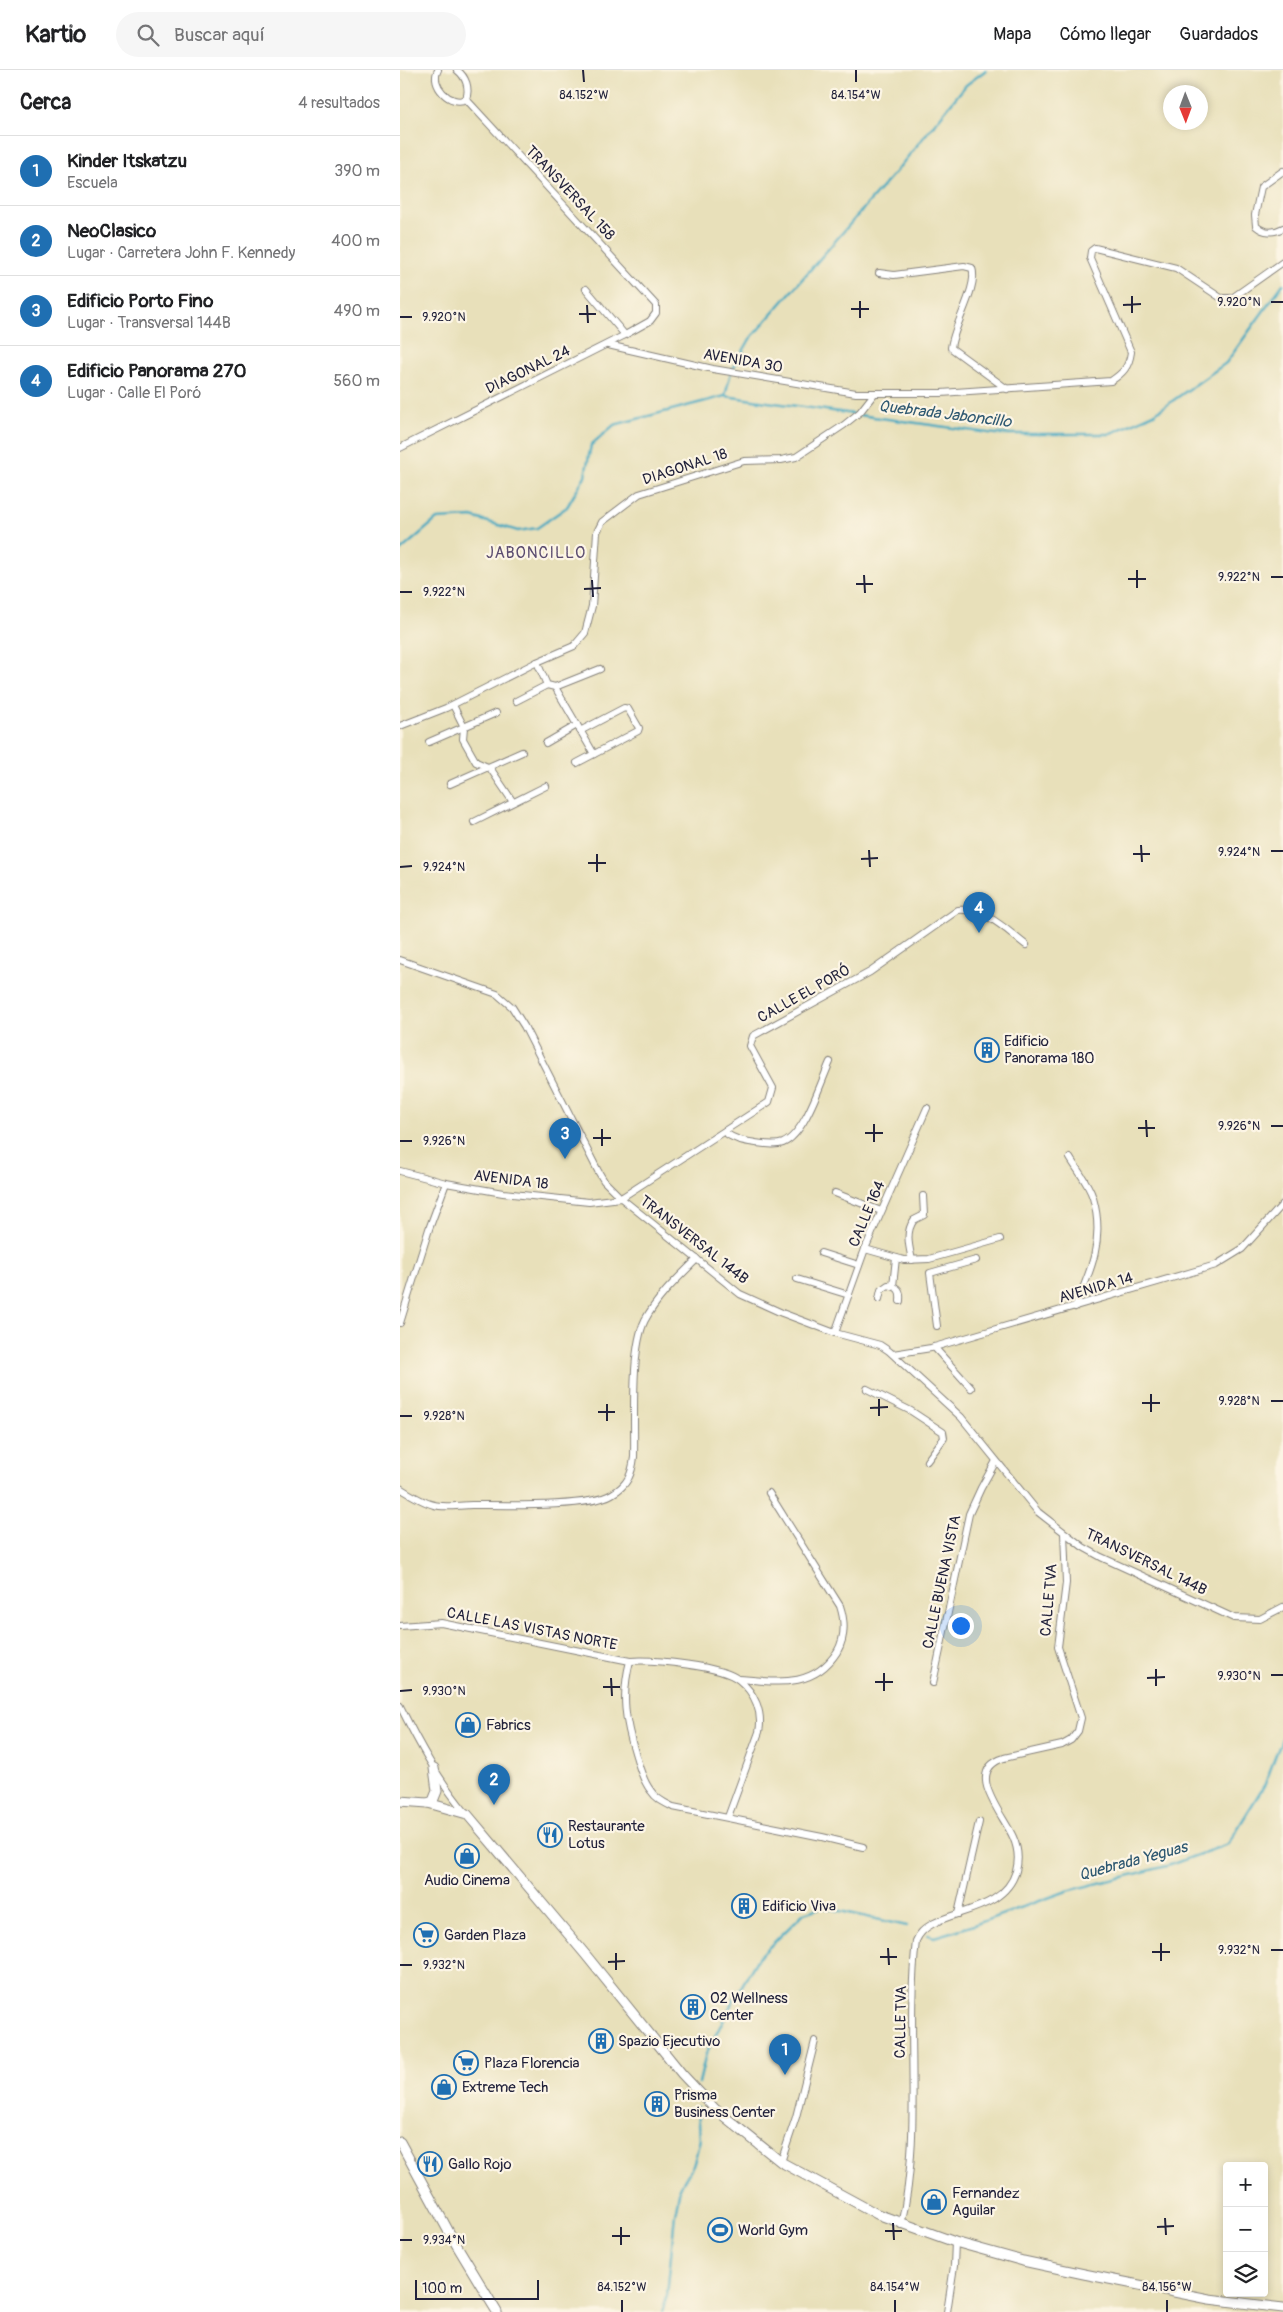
<!DOCTYPE html>
<html lang="es">
<head>
<meta charset="utf-8">
<style>
  :root { --surface:#fff; --page:#f6f6f6; --text:#202124; --muted:#757577; --line:#e0e0e0; --accent:#1f6fb2 }
  body { margin:0; font-family:Pangolin,sans-serif; background:var(--page); color:var(--text) }
  .controls { position:absolute; right:15px; bottom:15px; display:grid; overflow:hidden; border-radius:5px; box-shadow:0 2px 8px #0003 }
  .controls button { width:45px; height:45px; display:grid; place-items:center; padding:0; border:0; border-bottom:1px solid var(--line); background:var(--surface); color:var(--text); font:25px sans-serif }
  .compass { position:absolute; left:763px; top:15px; width:45px; height:45px; border-radius:50%; background:var(--surface); box-shadow:0 2px 8px #0003; rotate:179deg }
  .scale { position:absolute; left:15px; bottom:12px; width:124px; box-sizing:border-box; padding-left:5px; border:2px solid #22223b; border-top:0; font-size:14px; line-height:18px; white-space:nowrap; color:#22223b; -webkit-text-stroke:4px #fcf5e5; paint-order:stroke }
  .you { position:absolute; left:560px; top:1555px; width:18px; height:18px; margin:-12px; border:4px solid #fff; border-radius:50%; background:#1a73e8; box-shadow:0 0 0 8px #1a73e833 }
  .badge { display:grid; place-items:center; width:32px; height:32px; border-radius:50%; background:var(--accent); color:#fff; font-size:16px; font-weight:700 }
  .pin { position:absolute; translate:-50% -41px; filter:drop-shadow(0 1px 2px #0008) }
  .pin::after { content:''; position:absolute; top:26px; width:18px; height:15px; background:inherit; clip-path:polygon(0 0,100% 0,50% 100%) }
  .list { margin:0; padding:0; list-style:none }
  h2 { display:flex; justify-content:space-between; align-items:center; height:65px; margin:0; padding:0 20px; font-size:21px }
  h2 small { font-size:16px; font-weight:400; color:var(--muted) }
  .list li { display:grid; grid-template-columns:32px 1fr auto; gap:15px; align-items:center; box-sizing:border-box; height:70px; padding:0 20px; border-top:1px solid var(--line) }
  .list b { display:block; font-size:19px; white-space:nowrap }
  .list p { margin:0; font-size:16px; white-space:nowrap; color:var(--muted) }
  .list em { font-size:16px; font-style:normal; color:var(--muted) }
  .icon { flex:none; width:28px; height:28px; fill:none; stroke:currentColor; stroke-width:2; stroke-linecap:round; stroke-linejoin:round }
  .map { position:relative; flex:none; width:883px; height:2242px; overflow:hidden }
  header { display:flex; align-items:center; gap:30px; box-sizing:border-box; height:70px; padding:0 25px; background:var(--surface); border-bottom:1px solid var(--line) }
  header strong { font-size:24px }
  nav { display:flex; gap:28px; margin-inline-start:auto; font-size:18px }
  .search { width:350px; height:45px; background:var(--page); display:flex; align-items:center; gap:12px; box-sizing:border-box; padding:0 18px; border-radius:28px; color:var(--muted); font-size:19px }
  main { display:flex }
  aside { flex:1; background:var(--surface) }
  .map>svg:first-child { display:block }
</style>
</head>
<body>
<header>
<strong>Kartio</strong>
<div class="search"><svg class="icon" aria-label="search" viewBox="0 0 24 24"><circle cx="10" cy="10" r="6"/><path d="M15 15l6 6"/></svg>Buscar aquí</div>
<nav><a>Mapa</a><a>Cómo llegar</a><a>Guardados</a></nav>
</header>
<main>
<aside>
<h2>Cerca<small>4 resultados</small></h2>
<ul class="list">
<li><span class="badge">1</span><div><b>Kinder Itskatzu</b><p>Escuela</p></div><em>390 m</em></li>
<li><span class="badge">2</span><div><b>NeoClasico</b><p>Lugar · Carretera John F. Kennedy</p></div><em>400 m</em></li>
<li><span class="badge">3</span><div><b>Edificio Porto Fino</b><p>Lugar · Transversal 144B</p></div><em>490 m</em></li>
<li><span class="badge">4</span><div><b>Edificio Panorama 270</b><p>Lugar · Calle El Poró</p></div><em>560 m</em></li>
</ul>
</aside>
<div class="map">
<svg width="883" height="2242" viewBox="0 0 883 2242">
  <rect width="100%" height="100%" fill="#fcf5e5"/>
  <filter id="ink" filterUnits="userSpaceOnUse"><feTurbulence type="fractalNoise" baseFrequency=".02" numOctaves="2"/><feDisplacementMap in="SourceGraphic" scale="10" xChannelSelector="R" yChannelSelector="G"/><feConvolveMatrix kernelMatrix="1 2 1 2 8 2 1 2 1" color-interpolation-filters="sRGB"/></filter>
  <filter id="wash" filterUnits="userSpaceOnUse"><feTurbulence type="fractalNoise" baseFrequency=".0096" numOctaves="4" result="noise"/><feDisplacementMap in="SourceGraphic" scale="20" xChannelSelector="R" yChannelSelector="G"/><feGaussianBlur stdDeviation="1.12" result="paint"/><feColorMatrix in="noise" values="0 0 0 0 0 0 0 0 0 0 0 0 0 0 0 0 0 1.4 0 .05"/><feComposite in="paint" operator="in"/></filter>
  <g filter="url(#wash)">
    <rect width="100%" height="100%" fill="#e8e0ba"/>
    <g fill="none" stroke-linecap="round" stroke-linejoin="round">
      <g stroke="#41a8c1" stroke-width="2.5">
        <path d="M325,326L331,302L350,269L497,100L566,15L586,0"/>
        <path d="M459,345L596,364H709L754,344L826,293L883,214"/>
        <path d="M0,481L37,449L72,447L118,461L137,458L167,437L185,406L191,375L214,355L325,326L454,344"/>
        <path d="M528,1865L534,1867L568,1857L667,1821L767,1796L828,1774L865,1714L883,1666"/>
        <path d="M299,2013L306,1984L333,1931L358,1888L404,1843L422,1837L507,1856"/>
        <path d="M262,2242L267,2226L275,2144L280,2118L294,2093L300,2069L298,2037"/>
      </g>
    </g>
  </g>
  <g filter="url(#ink)">
    <g fill="none" stroke-linecap="round" stroke-linejoin="round">
      <defs>
        <g id="minor">
          <path d="M38,0C29,15 51,37 66,29"/>
          <path d="M57,0C66,7 70,18 66,29"/>
          <path d="M883,101L861,117L855,145L856,156C864,163 874,163 883,158"/>
          <path d="M479,203L494,205L564,196L572,198C579,216 553,256 551,278L607,319"/>
          <path d="M186,219L225,265"/>
          <path d="M208,275L313,299L456,323H541L711,311C723,303 729,297 731,282L690,188L691,181L695,178L776,198L821,228H832L883,192"/>
          <path d="M0,378L225,265L250,251L256,243V235L244,222L66,29"/>
          <path d="M137,592L147,615L155,617L194,684"/>
          <path d="M155,617L200,599"/>
          <path d="M116,631L147,615"/>
          <path d="M53,635L64,657L63,669L76,692L90,698L113,732"/>
          <path d="M0,656L46,638L137,592L174,576L185,563L192,536L197,462L202,452L239,424L344,391L381,390L396,387L444,355L460,342L474,324"/>
          <path d="M29,672L96,643"/>
          <path d="M146,673L177,655"/>
          <path d="M177,693L238,661L239,658L228,639L224,638L180,661"/>
          <path d="M50,714L122,682"/>
          <path d="M74,752L146,716"/>
          <path d="M0,890L97,924L112,937L124,956L198,1101L204,1111L221,1128L340,1224L382,1243L435,1263L480,1275L489,1281L561,1347L638,1442L683,1477L701,1487L834,1548L860,1549L883,1537"/>
          <path d="M324,1062C335,1070 343,1071 356,1073C364,1074 375,1076 383,1073C405,1064 420,1014 430,992"/>
          <path d="M670,1088C677,1100 689,1114 693,1128C705,1169 691,1201 675,1237"/>
          <path d="M0,1101L46,1113L103,1123L189,1132L221,1128L369,1032L373,1018L350,976L353,966L470,902L558,840C586,838 605,859 626,875"/>
          <path d="M435,1123L481,1141"/>
          <path d="M465,1179L504,1190L529,1189L600,1169"/>
          <path d="M421,1183L459,1195"/>
          <path d="M512,1190C509,1176 505,1162 514,1150L524,1145L523,1126"/>
          <path d="M397,1209L449,1225"/>
          <path d="M493,1216L496,1188"/>
          <path d="M479,1229L481,1220L488,1215C499,1217 501,1221 500,1231"/>
          <path d="M0,1253L29,1159L46,1113"/>
          <path d="M537,1256L530,1203L576,1190"/>
          <path d="M435,1263L465,1179L527,1038"/>
          <path d="M534,1277L571,1318"/>
          <path d="M493,1284L531,1278L816,1195L842,1179L883,1134"/>
          <path d="M467,1319L511,1341L543,1362L544,1368L527,1391"/>
          <path d="M0,1418C11,1425 22,1432 34,1435C45,1438 60,1435 72,1435C102,1435 189,1438 212,1424C228,1415 232,1404 234,1387C235,1352 230,1280 245,1250C258,1226 278,1208 297,1189"/>
          <path d="M0,1556L41,1553L230,1591C221,1626 225,1651 236,1686C239,1697 243,1711 251,1721C256,1729 265,1733 273,1737L422,1767L463,1777"/>
          <path d="M230,1591C252,1589 323,1596 339,1610C355,1623 363,1642 359,1662L328,1747"/>
          <path d="M339,1609C377,1612 413,1619 437,1582C445,1568 445,1551 440,1536L369,1423"/>
          <path d="M533,1613L569,1444L581,1418L596,1391"/>
          <path d="M0,1636C19,1674 39,1711 66,1743"/>
          <path d="M558,1844L579,1752"/>
          <path d="M381,2092L396,2047L415,1971"/>
          <path d="M501,2155C523,2061 505,1965 516,1871C529,1837 602,1849 616,1801C619,1790 618,1778 613,1767C603,1744 563,1701 604,1688L662,1675L671,1670L678,1661L681,1648L658,1577L666,1513L664,1463"/>
          <path d="M547,2242L554,2196L555,2172"/>
        </g>
        <path id="tertiary" d="M0,2072L50,2164L97,2242"/>
        <g id="secondary">
          <path d="M0,1731L28,1733L67,1744L185,1884L282,2004L315,2039L381,2092L477,2144L555,2172L623,2191L684,2204L809,2229L883,2238"/>
          <path d="M28,1733L33,1731L37,1721L34,1698"/>
        </g>
      </defs>
      <use href="#minor" stroke="#85817a" stroke-width="8"/>
      <use href="#tertiary" stroke="#85817a" stroke-width="11"/>
      <use href="#secondary" stroke="#85817a" stroke-width="11"/>
      <use href="#minor" stroke="#fff" stroke-width="6"/>
      <use href="#tertiary" stroke="#fff" stroke-width="9"/>
      <use href="#secondary" stroke="#fff" stroke-width="9"/>
    </g>
  </g>
  <path fill="none" stroke="#22223b" stroke-width="2" d="M183,0L184,12M456,0V12M732,226V243M460,231V248M871,232H883M187,235L188,253M723,235L741,234M451,239H469M179,244H196M0,247H12M737,500V518M464,505L465,523M871,507H883M728,509H746M192,510L193,527M456,514H473M184,519L201,518M0,522H12M741,775L742,792M469,780L470,797M871,781H883M197,784V802M733,784H750M461,789L478,788M188,793H206M0,797L12,796M746,1050L747,1067M474,1054V1072M871,1056H883M738,1058H755M202,1059V1076M465,1063H483M193,1068H211M0,1071H12M751,1324V1342M479,1329V1346M871,1331H883M742,1333H760M207,1334V1351M470,1338L488,1337M198,1342H215M0,1346H12M756,1599V1616M484,1603V1621M871,1605H883M211,1608L212,1626M747,1608L765,1607M475,1612H493M203,1617H220M0,1621L12,1620M761,1873V1891M488,1878L489,1895M871,1880H883M752,1882H770M216,1883V1900M480,1887H497M208,1892L225,1891M0,1895H12M765,2148L766,2165M493,2153L494,2170M221,2157V2175M757,2157L774,2156M485,2161H502M212,2166H230M0,2170H12M222,2230V2242M495,2230V2242M767,2230V2242"/>
  <defs>
    <symbol id="building-ring" viewBox="-11 -11 22 22"><circle r="9.5" fill="#fcf5e5" stroke="#1f6fb2" stroke-width="1.5"/><path d="M-4-6H4V6H1V3H-1V6H-4ZM-2.5-4.3h1.7v1.8h-1.7ZM.8-4.3h1.7v1.8H.8ZM-2.5-1h1.7V.8h-1.7ZM.8-1h1.7V.8H.8Z" fill="#1f6fb2"/></symbol>
    <symbol id="shop-ring" viewBox="-11 -11 22 22"><circle r="9.5" fill="#fcf5e5" stroke="#1f6fb2" stroke-width="1.5"/><path d="M-5-2.5h2.3a2.7 3.5 0 0 1 5.4 0H5L5.5 6h-11ZM-1.5-2.5h3a1.5 2.3 0 0 0-3 0Z" fill="#1f6fb2"/></symbol>
    <symbol id="restaurant-ring" viewBox="-11 -11 22 22"><circle r="9.5" fill="#fcf5e5" stroke="#1f6fb2" stroke-width="1.5"/><path d="M-5-6h1v4h1v-4h1v4h1v-4h1v5L-1.5 .5V6h-2V.5L-5-1ZM5-6V6H3V1.5H1.5Q1.5-4 5-6Z" fill="#1f6fb2"/></symbol>
    <symbol id="supermarket-ring" viewBox="-11 -11 22 22"><circle r="9.5" fill="#fcf5e5" stroke="#1f6fb2" stroke-width="1.5"/><path d="M-6-5.5h2.5l.6 2H6L4.5 2H-2.5L-4.4-4H-6ZM-1.5 3.2a1.3 1.3 0 1 0 .1 0ZM3 3.2a1.3 1.3 0 1 0 .1 0Z" fill="#1f6fb2"/></symbol>
    <symbol id="stadium-ring" viewBox="-11 -11 22 22"><circle r="9.5" fill="#fcf5e5" stroke="#1f6fb2" stroke-width="1.5"/><path d="M0-5a6.5 5 0 1 0 0 10a6.5 5 0 1 0 0-10ZM-3.5-1.8h7v3.6h-7Z" fill="#1f6fb2"/></symbol>
  </defs>
  <g fill-rule="evenodd">
    <use href="#building-ring" x="573" y="966" width="28" height="28"/>
    <use href="#shop-ring" x="54" y="1641" width="28" height="28"/>
    <use href="#restaurant-ring" x="136" y="1751" width="28" height="28"/>
    <use href="#shop-ring" x="53" y="1772" width="28" height="28"/>
    <use href="#building-ring" x="330" y="1822" width="28" height="28"/>
    <use href="#supermarket-ring" x="12" y="1851" width="28" height="28"/>
    <use href="#building-ring" x="279" y="1923" width="28" height="28"/>
    <use href="#building-ring" x="187" y="1957" width="28" height="28"/>
    <use href="#supermarket-ring" x="52" y="1979" width="28" height="28"/>
    <use href="#shop-ring" x="30" y="2003" width="28" height="28"/>
    <use href="#building-ring" x="243" y="2020" width="28" height="28"/>
    <use href="#restaurant-ring" x="16" y="2080" width="28" height="28"/>
    <use href="#shop-ring" x="520" y="2118" width="28" height="28"/>
    <use href="#stadium-ring" x="306" y="2146" width="28" height="28"/>
  </g>
  <g text-anchor="middle" dominant-baseline="central" stroke-width="4.5" stroke-linejoin="round" paint-order="stroke">
    <g font-size="15" fill="#22223b" stroke="#fcf5e5">
      <text transform="translate(170 123) rotate(47)">TRANSVERSAL 158</text>
      <text transform="translate(343 291) rotate(10)">AVENIDA 30</text>
      <text transform="translate(128 300) rotate(-26)">DIAGONAL 24</text>
      <text transform="translate(285 397) rotate(-18)">DIAGONAL 18</text>
      <text transform="translate(404 924) rotate(-29)">CALLE EL PORÓ</text>
      <text transform="translate(111 1110) rotate(7)">AVENIDA 18</text>
      <text transform="translate(467 1144) rotate(-67)">CALLE 164</text>
      <text transform="translate(294 1170) rotate(38)">TRANSVERSAL 144B</text>
      <text transform="translate(696 1218) rotate(-16)">AVENIDA 14</text>
      <text transform="translate(746 1492) rotate(26)">TRANSVERSAL 144B</text>
      <text transform="translate(542 1512) rotate(-78)">CALLE BUENA VISTA</text>
      <text transform="translate(649 1530) rotate(-85)">CALLE TVA</text>
      <text transform="translate(132 1559) rotate(11)">CALLE LAS VISTAS NORTE</text>
      <text transform="translate(501 1952) rotate(-89)">CALLE TVA</text>
    </g>
    <g font-size="15" fill="#22223b" stroke="#fcf5e5" text-anchor="start">
      <text x="604" y="971">Edificio<tspan x="604" dy="17">Panorama 180</tspan></text>
      <text x="86" y="1655">Fabrics</text>
      <text x="168" y="1756">Restaurante<tspan x="168" dy="17">Lotus</tspan></text>
      <text x="67" y="1810" text-anchor="middle">Audio Cinema</text>
      <text x="362" y="1836">Edificio Viva</text>
      <text x="44" y="1865">Garden Plaza</text>
      <text x="310" y="1928">O2 Wellness<tspan x="310" dy="17">Center</tspan></text>
      <text x="218" y="1971">Spazio Ejecutivo</text>
      <text x="84" y="1993">Plaza Florencia</text>
      <text x="62" y="2017">Extreme Tech</text>
      <text x="274" y="2025">Prisma<tspan x="274" dy="17">Business Center</tspan></text>
      <text x="48" y="2094">Gallo Rojo</text>
      <text x="552" y="2123">Fernandez<tspan x="552" dy="17">Aguilar</tspan></text>
      <text x="338" y="2160">World Gym</text>
    </g>
    <g font-size="16" font-style="italic" fill="#2e5871" stroke="#fcf5e5">
      <text transform="translate(545 344) rotate(7)">Quebrada Jaboncillo</text>
      <text transform="translate(733 1791) rotate(-15)">Quebrada Yeguas</text>
    </g>
    <g font-size="16" letter-spacing="1" fill="#5c4d70" stroke="#fcf5e5">
      <text x="136" y="483">JABONCILLO</text>
    </g>
  </g>
  <g font-size="12" text-anchor="middle" fill="#22223b" stroke="#fcf5e5" stroke-width="4.5" stroke-linejoin="round" paint-order="stroke">
    <text x="184" y="29">84.152°W</text>
    <text x="456" y="29">84.154°W</text>
    <text x="839" y="236">9.920°N</text>
    <text x="44" y="251">9.920°N</text>
    <text x="839" y="511">9.922°N</text>
    <text x="44" y="526">9.922°N</text>
    <text x="839" y="786">9.924°N</text>
    <text x="44" y="801">9.924°N</text>
    <text x="839" y="1060">9.926°N</text>
    <text x="44" y="1075">9.926°N</text>
    <text x="839" y="1335">9.928°N</text>
    <text x="44" y="1350">9.928°N</text>
    <text x="839" y="1610">9.930°N</text>
    <text x="44" y="1625">9.930°N</text>
    <text x="839" y="1884">9.932°N</text>
    <text x="44" y="1899">9.932°N</text>
    <text x="44" y="2174">9.934°N</text>
    <text x="222" y="2221">84.152°W</text>
    <text x="495" y="2221">84.154°W</text>
    <text x="767" y="2221">84.156°W</text>
  </g>
</svg>
<div class="controls">
<button>+</button>
<button>−</button>
<button><svg class="icon" aria-label="layers" viewBox="0 0 24 24"><path d="M12 4l9 5-9 5-9-5zM3 14l9 5 9-5"/></svg></button>
</div>
<svg class="compass" viewBox="-18 -18 36 36"><path d="M0-13l5 13h-10z" fill="#e53935"/><path d="M0 13l5-13h-10z" fill="#757577"/></svg>
<div class="scale">100 m</div>
<div class="you"></div>
<div class="pin badge" style="left:385px;top:2005px">1</div>
<div class="pin badge" style="left:94px;top:1735px">2</div>
<div class="pin badge" style="left:165px;top:1089px">3</div>
<div class="pin badge" style="left:579px;top:863px">4</div>
</div>
</main>
</body>
</html>
